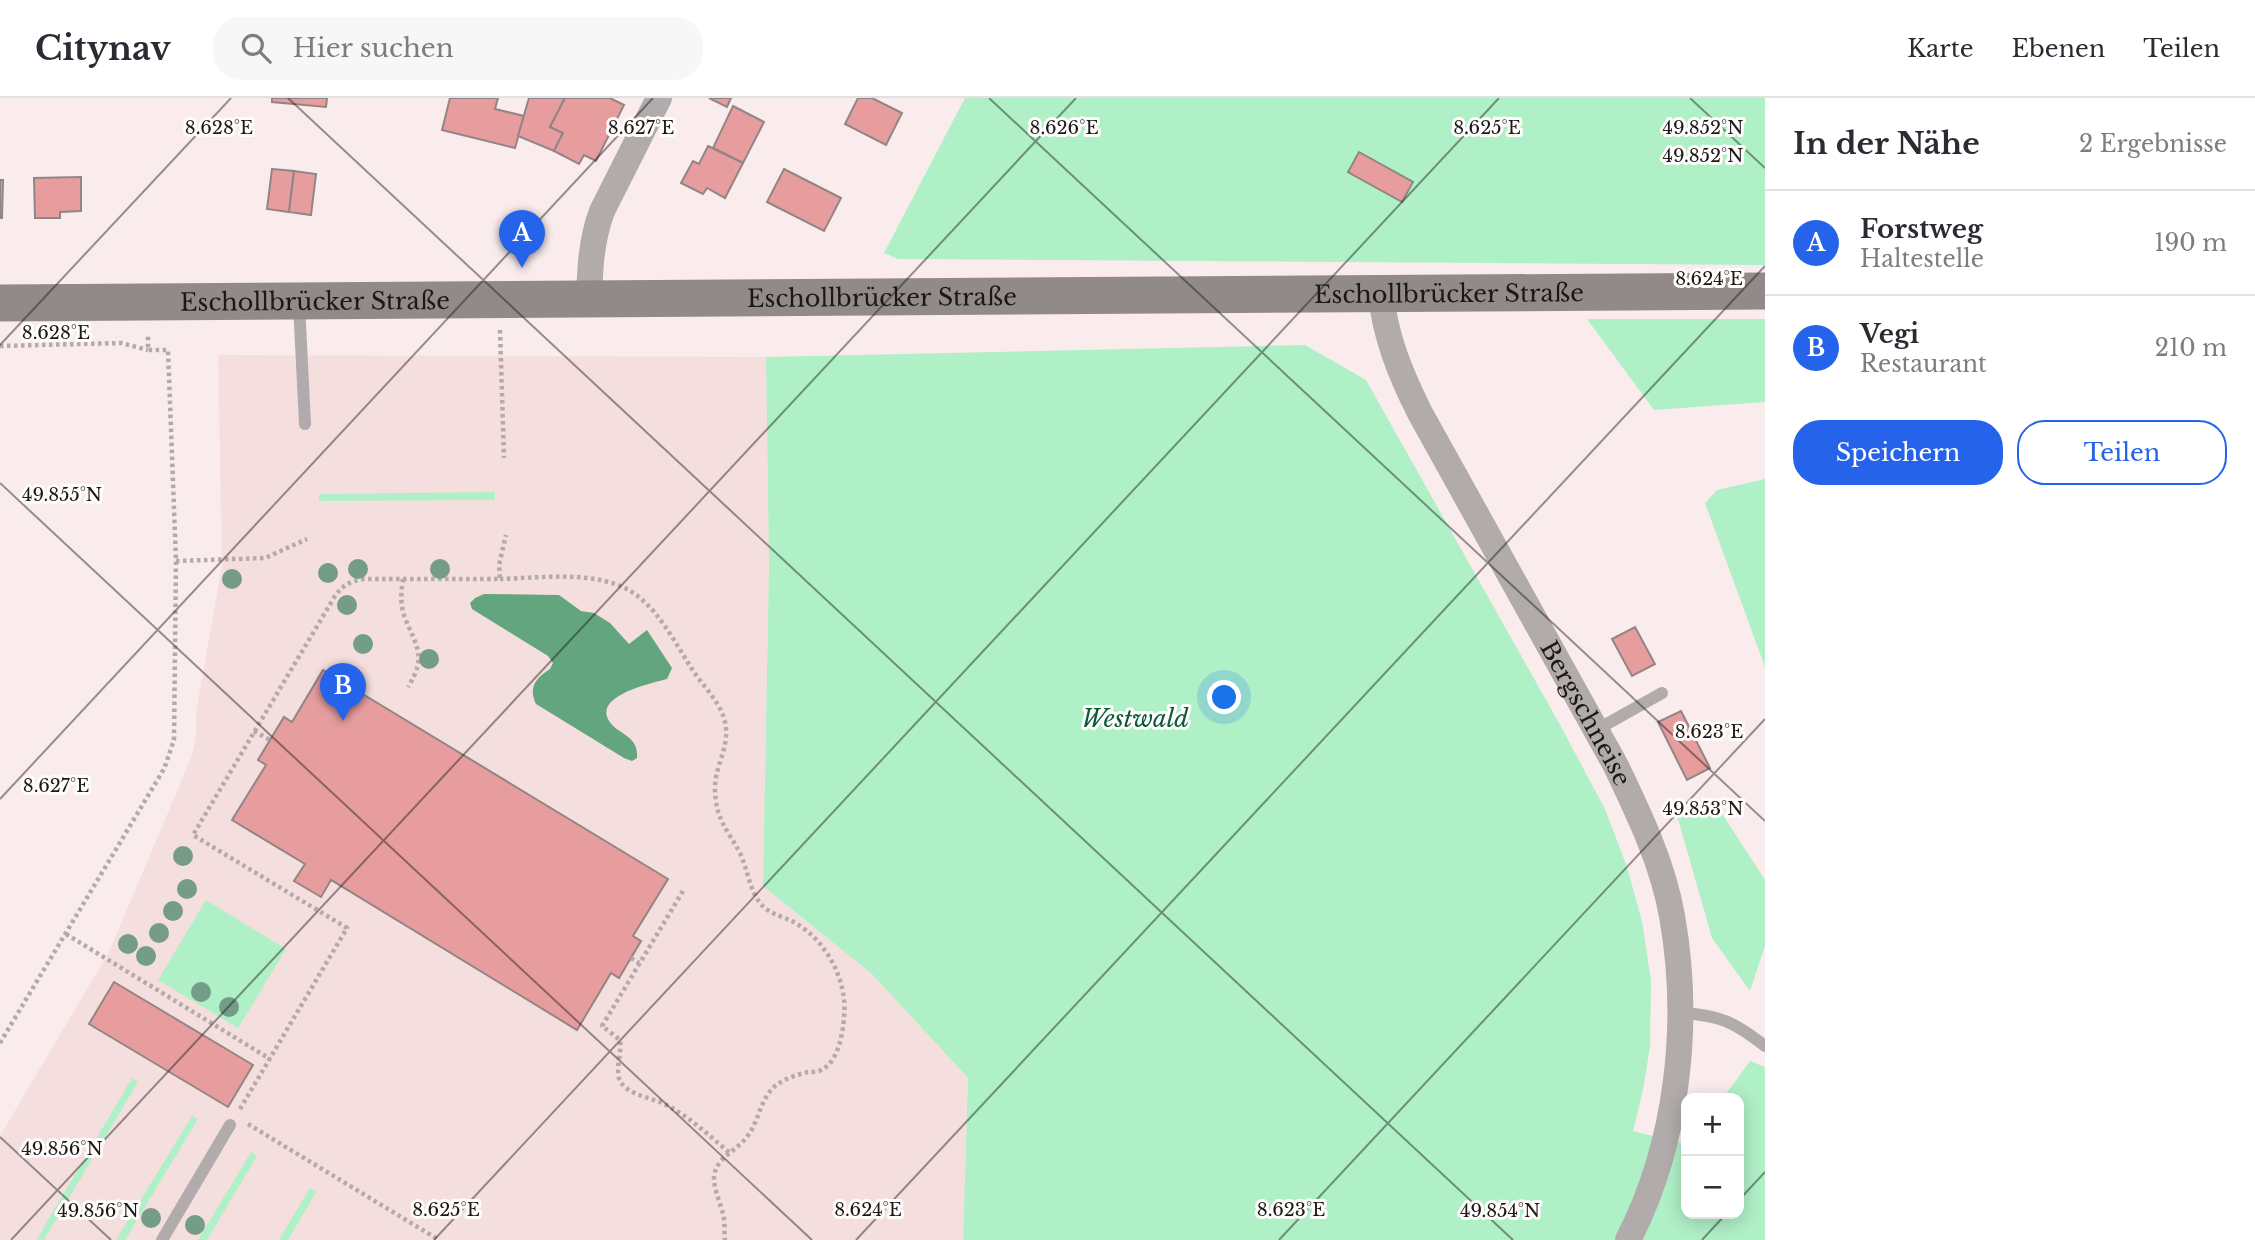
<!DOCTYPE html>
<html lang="de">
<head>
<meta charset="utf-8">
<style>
  :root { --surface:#fff; --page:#f7f7f7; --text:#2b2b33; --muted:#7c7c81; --line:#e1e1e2; --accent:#2563eb }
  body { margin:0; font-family:"Libre Baskerville",serif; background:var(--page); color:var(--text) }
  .controls { position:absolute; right:21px; bottom:21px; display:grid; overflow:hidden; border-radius:14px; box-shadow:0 4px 18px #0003 }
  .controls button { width:63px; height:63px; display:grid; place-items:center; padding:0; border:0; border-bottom:2px solid var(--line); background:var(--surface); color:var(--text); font:35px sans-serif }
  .you { position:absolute; left:1225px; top:600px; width:24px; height:24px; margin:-18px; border:5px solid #fff; border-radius:50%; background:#1a73e8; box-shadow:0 0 0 10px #1a73e833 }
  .badge { display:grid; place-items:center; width:46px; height:46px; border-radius:50%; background:var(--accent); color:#fff; font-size:23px; font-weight:700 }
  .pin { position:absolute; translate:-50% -58px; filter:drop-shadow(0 2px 4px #0008) }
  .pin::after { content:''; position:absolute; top:37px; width:24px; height:21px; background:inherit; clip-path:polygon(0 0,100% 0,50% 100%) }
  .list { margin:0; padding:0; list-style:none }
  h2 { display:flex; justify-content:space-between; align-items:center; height:91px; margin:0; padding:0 28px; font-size:30px }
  h2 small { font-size:23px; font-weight:400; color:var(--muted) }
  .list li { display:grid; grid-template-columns:46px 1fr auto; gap:21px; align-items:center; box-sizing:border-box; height:105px; padding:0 28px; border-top:2px solid var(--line) }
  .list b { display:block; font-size:26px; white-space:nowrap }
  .list p { margin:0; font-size:23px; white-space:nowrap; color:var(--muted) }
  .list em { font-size:23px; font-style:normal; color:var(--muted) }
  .actions { display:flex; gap:14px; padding:21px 28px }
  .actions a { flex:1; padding:16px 0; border:2px solid var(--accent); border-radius:28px; text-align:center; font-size:24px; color:var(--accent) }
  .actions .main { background:var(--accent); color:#fff }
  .icon { flex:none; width:38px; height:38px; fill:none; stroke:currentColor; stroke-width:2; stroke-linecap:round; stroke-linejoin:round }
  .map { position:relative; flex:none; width:1765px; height:1142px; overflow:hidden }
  header { display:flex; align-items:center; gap:42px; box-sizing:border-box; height:98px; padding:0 35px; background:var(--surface); border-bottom:2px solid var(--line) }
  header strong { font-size:33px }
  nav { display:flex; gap:38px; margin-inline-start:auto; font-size:24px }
  .search { width:490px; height:63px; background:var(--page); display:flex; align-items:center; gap:18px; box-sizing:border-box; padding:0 24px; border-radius:28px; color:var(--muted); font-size:26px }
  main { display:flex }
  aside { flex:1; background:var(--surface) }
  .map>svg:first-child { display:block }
</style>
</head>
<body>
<header>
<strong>Citynav</strong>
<div class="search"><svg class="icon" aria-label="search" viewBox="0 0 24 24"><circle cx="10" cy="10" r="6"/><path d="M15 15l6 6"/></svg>Hier suchen</div>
<nav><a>Karte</a><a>Ebenen</a><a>Teilen</a></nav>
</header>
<main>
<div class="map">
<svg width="1765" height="1142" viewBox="0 0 1765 1142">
  <rect width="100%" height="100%" fill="#faecec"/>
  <path fill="#f5dede" d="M218,257L766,259L769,466L763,788L872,876L968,980L963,1142H0V1038L109,854L191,660L196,639V614L222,468Z"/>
  <g fill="#aff0c7">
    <path d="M965,0H1765V167L898,161L884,155Z"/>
    <path d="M1587,221H1765V304L1654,312Z"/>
    <path d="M1305,247L1366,282L1559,625L1605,711L1627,769L1642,823L1651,883L1650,949L1643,992L1633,1033L1686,1046V1116H1739V1000H1723L1750,963L1765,969V1142H963L968,980L872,876L763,788L769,466L766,259Z"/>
    <path d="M1765,381V569L1705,405L1717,392Z"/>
    <path d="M495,394V402L319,403V396Z"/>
    <path d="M1719,711L1765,782V848L1750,893L1712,840L1676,714Z"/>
    <path d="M206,802L286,851L238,930L158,882Z"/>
    <path d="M132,980L138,984L44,1142L37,1141Z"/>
    <path d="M192,1018L198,1021L125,1142H116Z"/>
    <path d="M251,1054L257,1058L207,1142H198Z"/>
    <path d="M310,1090L316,1094L288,1142H279Z"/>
  </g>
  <path fill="#63a57e" d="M484,496L559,497L581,513L594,515L610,525L629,546L647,532L672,570L667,581C652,585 596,597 608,621C616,637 639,636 637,660L632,663L624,660L536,606C528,589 536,580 550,571L553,565L548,558L472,511L470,505L475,500Z"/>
  <g fill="#e79d9e" stroke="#928585" stroke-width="2">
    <path d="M272,0H327L326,9L272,4Z"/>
    <path d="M450,0H498L495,11L524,18L515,50L442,32Z"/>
    <path d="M529,0H565L550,29L563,35L554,53L518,38Z"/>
    <path d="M565,0H610L624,7L596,63L584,57L579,66L554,53L563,35L550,29Z"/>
    <path d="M709,0H731L727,9Z"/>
    <path d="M858,0H872L902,15L886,47L845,26Z"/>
    <path d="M733,8L764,24L743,65L713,50Z"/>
    <path d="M708,48L743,65L725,100L707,90L703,96L681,85L693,63L699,66Z"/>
    <path d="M1359,54L1413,84L1402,104L1348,74Z"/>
    <path d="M272,71L294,73L289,114L267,111Z"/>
    <path d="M784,71L841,100L824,133L767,104Z"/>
    <path d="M294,73L316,76L311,117L289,114Z"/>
    <path d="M81,79V113L60,114V120H35L34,80Z"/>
    <path d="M0,82H3L2,120H0Z"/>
    <path d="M1635,529L1655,566L1632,578L1612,541Z"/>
    <path d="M323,572L668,781L633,838L641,843L619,880L611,875L577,932L331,782L321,799L294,783L305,766L232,722L266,667L258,662L270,642L284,619L292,624Z"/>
    <path d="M1681,613L1710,670L1687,682L1658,624Z"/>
    <path d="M114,884L253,967L228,1009L89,926Z"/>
  </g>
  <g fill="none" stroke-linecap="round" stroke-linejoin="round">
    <g stroke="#b5aaaa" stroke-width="4.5" stroke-dasharray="3.5 3.5" stroke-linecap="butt">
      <path d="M500,232L504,360"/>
      <path d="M0,248L121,245L148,252"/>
      <path d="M176,463L265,460L307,441"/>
      <path d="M403,481C401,494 400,508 405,520C417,550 427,558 408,589"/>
      <path d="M500,481C540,480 600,471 635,496C660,514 675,545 692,571C704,590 724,607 726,630C728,652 714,671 715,692C716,722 727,731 740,755C746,768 748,782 754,795C765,819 781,815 800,828C828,846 848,885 844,919C843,935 838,963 823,971C819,974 813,974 808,974C796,977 783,981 774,989C759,1003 759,1025 746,1040C735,1054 715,1060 714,1080C714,1093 722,1108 724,1121C725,1128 724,1135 725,1142"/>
      <path d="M254,633L270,642"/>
      <path d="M683,793L602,928L620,942C622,954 616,967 619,980C623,995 647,999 660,1004C687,1016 707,1036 730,1055"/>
      <path d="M66,836L270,961"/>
      <path d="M631,860L639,865"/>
      <path d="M0,945L164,671L174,642L176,463L168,252H148V236"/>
      <path d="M240,1011L347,830L193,737L335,498C343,487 350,483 364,481H500L499,467L506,437"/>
      <path d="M248,1026L439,1142"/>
    </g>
    <g stroke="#b1abab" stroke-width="12">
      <path d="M299,206L305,326"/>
      <path d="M1596,632L1662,595"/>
      <path d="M1681,915C1720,917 1734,924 1765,948"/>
      <path d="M162,1142L230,1027"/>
    </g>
    <g stroke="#b1abab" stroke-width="26">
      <path id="s1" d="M1381,196C1385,239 1401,277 1420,315L1616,668C1639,716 1663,766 1672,818C1691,925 1678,1045 1628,1142"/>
      <path d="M589,202C590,170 591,143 602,113L659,0"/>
    </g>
    <path stroke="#928a8a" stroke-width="37" id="s2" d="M0,205L1765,193"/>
  </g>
  <g fill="#749c87">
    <circle cx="358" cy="471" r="10"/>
    <circle cx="440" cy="471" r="10"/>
    <circle cx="328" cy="475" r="10"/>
    <circle cx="232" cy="481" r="10"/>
    <circle cx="347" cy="507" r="10"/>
    <circle cx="363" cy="546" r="10"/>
    <circle cx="429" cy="561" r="10"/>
    <circle cx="183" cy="758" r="10"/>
    <circle cx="187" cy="791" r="10"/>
    <circle cx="173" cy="813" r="10"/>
    <circle cx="159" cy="835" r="10"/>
    <circle cx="128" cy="846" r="10"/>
    <circle cx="146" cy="858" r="10"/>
    <circle cx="201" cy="894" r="10"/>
    <circle cx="229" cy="909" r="10"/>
    <circle cx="151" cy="1120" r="10"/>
    <circle cx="195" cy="1127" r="10"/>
  </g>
  <path fill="none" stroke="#1c1818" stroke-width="2" stroke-opacity="0.45" d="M288,0L1513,1142M989,0L1765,723M1690,0L1765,70M0,247L231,0M0,385L812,1142M0,701L653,0M0,1039L111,1142M1739,1102L1765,1074M11,1142L1076,0M434,1142L1499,0M856,1142L1765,168M1279,1142L1765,621M1702,1142L1726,1116"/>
  <g text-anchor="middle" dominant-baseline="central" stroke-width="6" stroke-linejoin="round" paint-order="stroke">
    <g font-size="24" fill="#1c1818" stroke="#fffcfc">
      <text stroke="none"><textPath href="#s2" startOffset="1449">Eschollbrücker Straße</textPath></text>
      <text stroke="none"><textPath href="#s2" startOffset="882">Eschollbrücker Straße</textPath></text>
      <text stroke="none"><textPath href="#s2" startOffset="315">Eschollbrücker Straße</textPath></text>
      <text stroke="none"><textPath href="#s1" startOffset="469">Bergschneise</textPath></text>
    </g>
    <g font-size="24" font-style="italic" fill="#075a35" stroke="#fffcfc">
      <text x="1135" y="620">Westwald</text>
    </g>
  </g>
  <g font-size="18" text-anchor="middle" fill="#1c1818" stroke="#fffcfc" stroke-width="6" stroke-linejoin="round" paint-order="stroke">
    <text x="1703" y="36">49.852°N</text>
    <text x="219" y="36">8.628°E</text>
    <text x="641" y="36">8.627°E</text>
    <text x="1064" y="36">8.626°E</text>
    <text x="1487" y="36">8.625°E</text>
    <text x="1703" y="64">49.852°N</text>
    <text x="1709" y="187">8.624°E</text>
    <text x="56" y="241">8.628°E</text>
    <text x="62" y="403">49.855°N</text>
    <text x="1709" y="640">8.623°E</text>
    <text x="56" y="694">8.627°E</text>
    <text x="1703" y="717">49.853°N</text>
    <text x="62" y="1057">49.856°N</text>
    <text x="446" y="1118">8.625°E</text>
    <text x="868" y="1118">8.624°E</text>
    <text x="1291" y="1118">8.623°E</text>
    <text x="98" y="1119">49.856°N</text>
    <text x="1500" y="1119">49.854°N</text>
  </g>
</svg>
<div class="controls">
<button>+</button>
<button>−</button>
</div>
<div class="you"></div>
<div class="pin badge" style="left:522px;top:170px">A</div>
<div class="pin badge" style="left:343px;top:623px">B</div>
</div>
<aside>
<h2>In der Nähe<small>2 Ergebnisse</small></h2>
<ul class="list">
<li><span class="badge">A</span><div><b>Forstweg</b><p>Haltestelle</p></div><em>190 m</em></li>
<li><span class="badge">B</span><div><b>Vegi</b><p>Restaurant</p></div><em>210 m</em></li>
</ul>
<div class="actions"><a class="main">Speichern</a><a>Teilen</a></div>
</aside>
</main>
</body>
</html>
